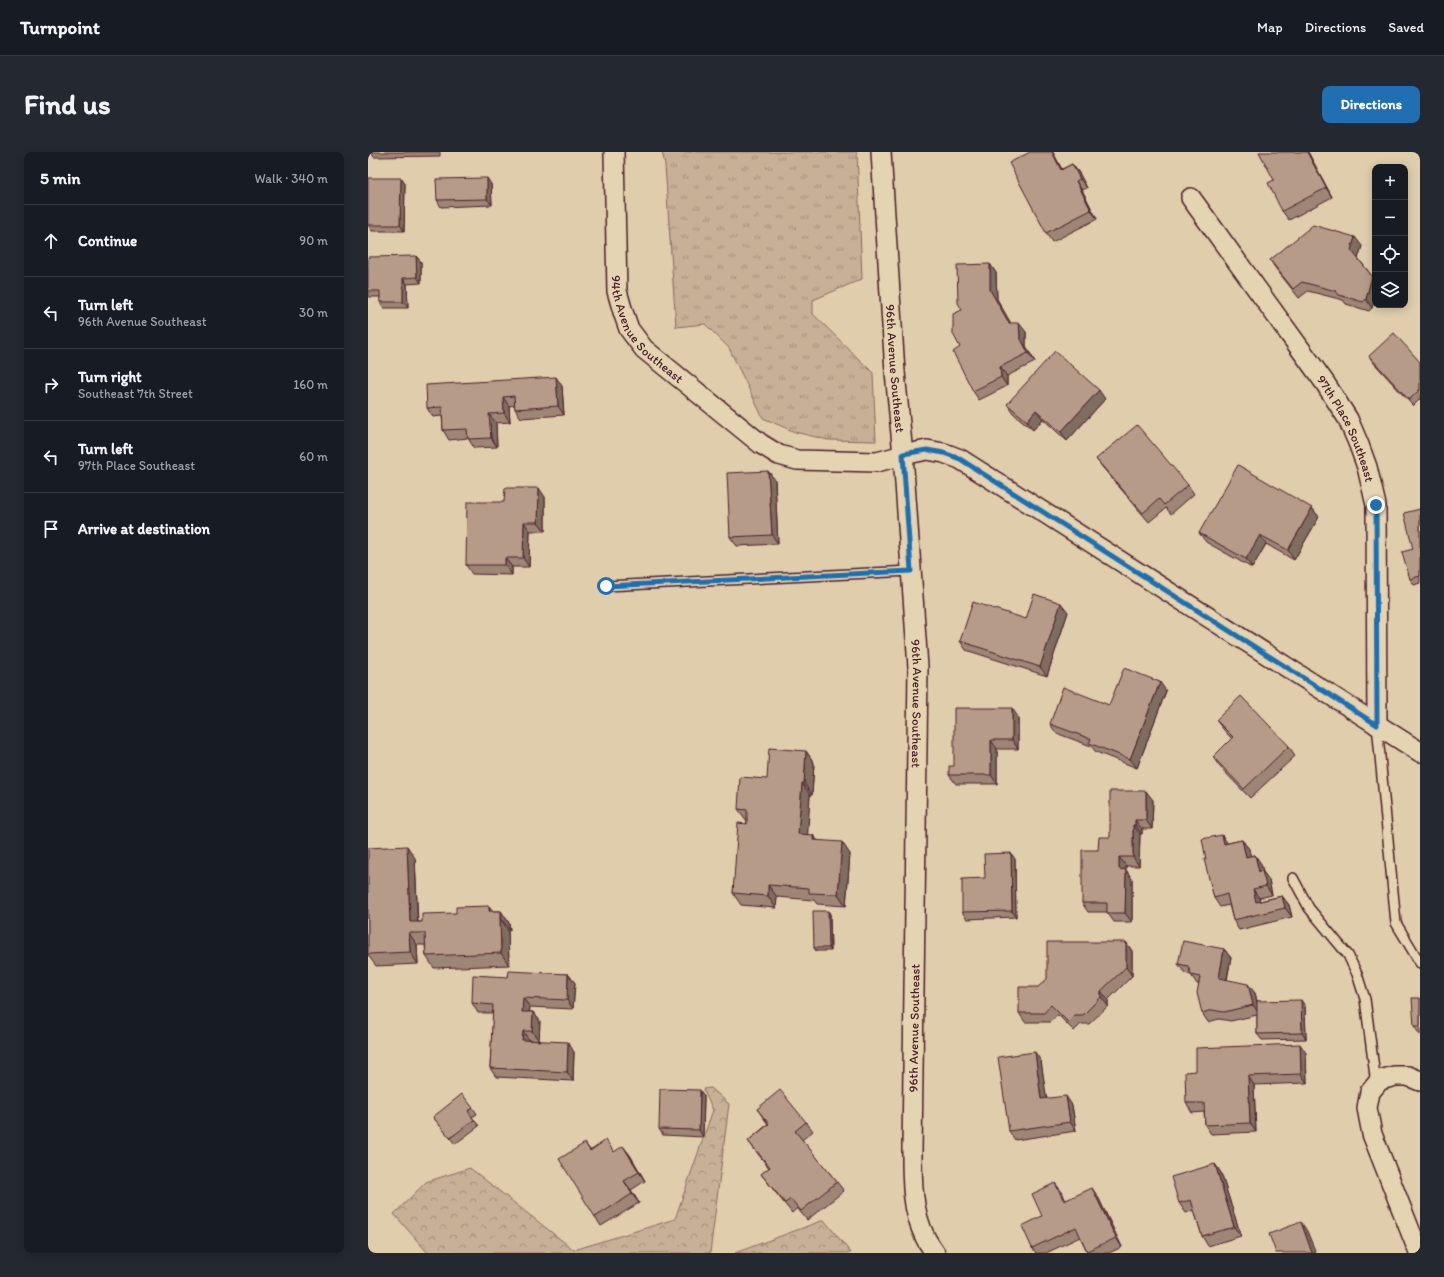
<!DOCTYPE html>
<html lang="en">
<head>
<meta charset="utf-8">
<style>
  :root { --surface:#171b24; --page:#242831; --text:#f1f3f6; --muted:#9ea1a6; --line:#363941; --accent:#1f6fb2 }
  body { margin:0; font-family:Itim,sans-serif; background:var(--page); color:var(--text) }
  .controls { position:absolute; right:12px; top:12px; display:grid; overflow:hidden; border-radius:8px; box-shadow:0 2px 10px #0003 }
  .controls button { width:36px; height:36px; display:grid; place-items:center; padding:0; border:0; border-bottom:1px solid var(--line); background:var(--surface); color:var(--text); font:20px sans-serif }
  .stop { position:absolute; width:12px; height:12px; margin:-9px; border:3px solid #1f6fb2; border-radius:50%; background:#fff }
  .stop.end { background:#1f6fb2; border-color:#fff; box-shadow:0 1px 4px #0008 }
  .list { margin:0; padding:0; list-style:none }
  h2 { display:flex; justify-content:space-between; align-items:center; height:52px; margin:0; padding:0 16px; font-size:17px }
  h2 small { font-size:13px; font-weight:400; color:var(--muted) }
  .list li { display:grid; grid-template-columns:26px 1fr auto; gap:12px; align-items:center; box-sizing:border-box; height:72px; padding:0 16px; border-top:1px solid var(--line) }
  .list b { display:block; font-size:15px; white-space:nowrap }
  .list p { margin:0; font-size:13px; white-space:nowrap; color:var(--muted) }
  .list em { font-size:13px; font-style:normal; color:var(--muted) }
  .icon { flex:none; width:22px; height:22px; fill:none; stroke:currentColor; stroke-width:2; stroke-linecap:round; stroke-linejoin:round }
  .map { position:relative; flex:none; width:1052px; height:1101px; overflow:hidden; border-radius:8px }
  header { display:flex; align-items:center; gap:24px; box-sizing:border-box; height:56px; padding:0 20px; background:var(--surface); border-bottom:1px solid var(--line) }
  header strong { font-size:19px }
  nav { display:flex; gap:22px; margin-inline-start:auto; font-size:14px }
  .intro { display:flex; align-items:center; justify-content:space-between; box-sizing:border-box; height:96px; padding:0 24px }
  h1 { margin:0; font-size:28px }
  .button { padding:10px 18px; border-radius:8px; background:var(--accent); color:#fff; font-size:14px; font-weight:700 }
  main { display:flex; gap:24px; padding:0 24px }
  aside { flex:1; background:var(--surface); border-radius:8px; box-shadow:0 2px 10px #0003 }
  .map>svg:first-child { display:block }
</style>
</head>
<body>
<header>
<strong>Turnpoint</strong>
<nav><a>Map</a><a>Directions</a><a>Saved</a></nav>
</header>
<div class="intro"><h1>Find us</h1><a class="button">Directions</a></div>
<main>
<aside>
<h2>5 min<small>Walk · 340 m</small></h2>
<ul class="list">
<li><svg class="icon" aria-label="ahead" viewBox="0 0 24 24"><path d="M12 20V5M6 11l6-6 6 6"/></svg><div><b>Continue</b></div><em>90 m</em></li>
<li><svg class="icon" aria-label="left" viewBox="0 0 24 24"><path d="M17 20v-9H6M10 6l-5 5 5 5"/></svg><div><b>Turn left</b><p>96th Avenue Southeast</p></div><em>30 m</em></li>
<li><svg class="icon" aria-label="right" viewBox="0 0 24 24"><path d="M7 20v-9h11M14 6l5 5-5 5"/></svg><div><b>Turn right</b><p>Southeast 7th Street</p></div><em>160 m</em></li>
<li><svg class="icon" aria-label="left" viewBox="0 0 24 24"><path d="M17 20v-9H6M10 6l-5 5 5 5"/></svg><div><b>Turn left</b><p>97th Place Southeast</p></div><em>60 m</em></li>
<li><svg class="icon" aria-label="arrive" viewBox="0 0 24 24"><path d="M6 21V4h12l-3 4 3 4H6"/></svg><div><b>Arrive at destination</b></div></li>
</ul>
</aside>
<div class="map">
<svg width="1052" height="1101" viewBox="0 0 1052 1101">
  <defs>
    <pattern id="grass-tufts" width="24" height="20" patternUnits="userSpaceOnUse"><rect width="24" height="20" fill="#c6b096"/><path d="M3 7l-1-3M5 7V3M7 7l1-3M15 17l-1-3M17 17v-4M19 17l1-3" fill="none" stroke="#a38f7b"/></pattern>
    <pattern id="forest-crowns" width="20" height="18" patternUnits="userSpaceOnUse"><rect width="20" height="18" fill="#c6b096"/><path d="M2 6a3 3 0 1 1 6 0M12 15a3 3 0 1 1 6 0" fill="none" stroke="#a38f7b"/></pattern>
  </defs>
  <rect width="100%" height="100%" fill="#dfcdac"/>
  <filter id="ink" filterUnits="userSpaceOnUse"><feTurbulence type="fractalNoise" baseFrequency=".025" numOctaves="2"/><feDisplacementMap in="SourceGraphic" scale="8" xChannelSelector="R" yChannelSelector="G"/><feConvolveMatrix kernelMatrix="1 2 1 2 8 2 1 2 1" color-interpolation-filters="sRGB"/></filter>
  <g filter="url(#ink)">
    <path fill="url(#grass-tufts)" stroke="#886860" d="M294,0H489L494,127L445,148V162L505,221L508,289L460,288L427,280L395,266L361,196L337,172L308,175L297,13Z"/>
    <g fill="url(#forest-crowns)" stroke="#886860">
      <path d="M343,936L361,952L342,1101H60L26,1062L58,1030L102,1016L206,1098L307,1067L345,958L335,937Z"/>
      <path d="M456,1068L483,1101H367Z"/>
    </g>
    <g fill="none" stroke-linecap="round" stroke-linejoin="round">
      <defs>
        <g id="lane">
          <path d="M238,434L543,419"/>
          <path d="M1009,573L1028,771L1052,811"/>
          <path d="M925,726L941,756L980,803L989,822L997,847L1008,932"/>
        </g>
        <g id="street">
          <path id="s1" d="M246,0L249,139L255,160L261,177L276,197L393,292L411,303L429,308L509,310L535,303L559,298L576,301L592,307L1052,600"/>
          <path id="s2" d="M513,0L527,220L535,303L550,515L544,1000C544,1028 544,1059 557,1085C560,1091 564,1096 567,1101"/>
          <path id="s3" d="M823,46L957,231L980,267L991,293L999,315L1008,353L1009,573"/>
          <path d="M1051,1101L1004,982L999,956L1002,940L1012,928L1027,924H1040L1052,929"/>
        </g>
      </defs>
      <use href="#lane" stroke="#4a1f2b" stroke-width="12"/>
      <use href="#street" stroke="#4a1f2b" stroke-width="22"/>
      <use href="#lane" stroke="#e5d4b1" stroke-width="9"/>
      <use href="#street" stroke="#e5d4b1" stroke-width="19"/>
    </g>
    <g fill="#9d8675" stroke="#4a1f2b">
      <path d="M3,0H72V4L6,5Z"/>
      <path d="M940,0L964,45L921,68L914,59Z"/>
      <path d="M704,12L711,21L719,36L714,38L729,67L684,90L678,81L694,17Z"/>
      <path d="M33,26L37,32L36,79H4L0,73Z"/>
      <path d="M123,32L124,53L73,55L69,48Z"/>
      <path d="M994,94L990,106L1007,128V146L1004,156L1001,159L978,152L975,148L940,139L931,146L908,117L902,108Z"/>
      <path d="M48,104L53,110V131L39,132L40,156H16L12,150V145H0V115Z"/>
      <path d="M622,112L628,121L629,147L642,171L658,180V194L667,210L639,224V234L611,248L605,239L592,195L594,158Z"/>
      <path d="M1001,204L1052,210V247L1045,254L1005,210Z"/>
      <path d="M194,234L196,263L153,266L147,257V253L141,254L142,270L128,271L129,295L106,296L100,286L81,288L75,278L74,264L65,265L59,256Z"/>
      <path d="M737,247L699,289L675,267L665,278L645,261L639,252Z"/>
      <path d="M728,307L820,333L826,342L803,362L798,356L781,370L735,316Z"/>
      <path d="M400,319L407,328L410,392L369,394L362,385Z"/>
      <path d="M177,345V379H162L161,415H144V423L104,422L98,413L136,350Z"/>
      <path d="M944,356L951,365L926,408L898,392L884,416L838,390L831,381Z"/>
      <path d="M1052,357V431L1046,433L1042,427L1045,397Z"/>
      <path d="M700,460L679,524L598,498L592,489L658,467Z"/>
      <path d="M798,539L769,616L728,600L723,594L688,581L682,572L741,553Z"/>
      <path d="M650,565V597H629V632H588L581,623L586,614Z"/>
      <path d="M848,568L921,594L927,604L882,646L851,614L845,605L864,587L855,577Z"/>
      <path d="M438,599L446,611L444,643H442L439,683H445L449,688L482,702L478,754L449,752L446,748L409,745L408,756L373,753L365,741L379,669L370,657L399,627Z"/>
      <path d="M785,648L784,677H774V682H772L771,714H758V718L764,727V770H746L739,760H720L714,751L730,698L742,685Z"/>
      <path d="M874,688L881,697L882,704L887,703L893,712L895,720L901,728L904,743L891,746L892,749L914,744L921,753L924,765L871,778L865,768L861,753L852,755L846,746L838,707L860,691Z"/>
      <path d="M0,696L47,706L50,770H54L88,761L121,754L125,759H133L141,771L142,778H140L141,813L66,816L58,804L57,793H49L50,812L8,814L0,803Z"/>
      <path d="M647,707L648,765L599,767L594,760Z"/>
      <path d="M460,759L462,762L463,799H448L446,796Z"/>
      <path d="M758,790L764,799V824L740,848V854L721,872H713L706,879L690,863L682,870H657L651,861L670,835Z"/>
      <path d="M856,797L863,806L859,828L887,841L889,849L937,854L938,887L894,888L889,882V863L863,869L851,867L840,870L834,861L831,832H829L823,823L817,821L810,812Z"/>
      <path d="M200,822L207,831L205,857L162,855L161,860H165L172,869L171,889L161,888L206,900L205,929L128,925L122,916L125,861H110L104,851L140,825Z"/>
      <path d="M1052,846V883L1046,874Z"/>
      <path d="M938,901L939,931L886,933L888,980L843,982L837,973L836,960L824,961L818,951L828,919Z"/>
      <path d="M673,909L678,946L704,953L708,979L647,988L641,979Z"/>
      <path d="M336,944L335,985L295,983L291,977Z"/>
      <path d="M105,956L109,962L104,965L111,974L87,992L65,965Z"/>
      <path d="M389,957L438,970L445,979L434,988L469,1030L476,1039L439,1068L429,1056L424,1061L400,1031L393,1022L401,1016L380,989L400,972Z"/>
      <path d="M217,991L222,998L246,1000L262,1003L277,1029L263,1038L271,1051L233,1074L227,1065Z"/>
      <path d="M847,1012L853,1021L873,1084L840,1094L834,1084L826,1058L818,1061L811,1051Z"/>
      <path d="M694,1040L697,1048L730,1045L754,1095L741,1101H720L712,1085L678,1101H668L664,1096L674,1064Z"/>
    </g>
    <g fill="#7f6d5f" stroke="#4a1f2b">
      <path d="M684,0H685L699,27L693,18Z"/>
      <path d="M939,0H940L964,45L958,36Z"/>
      <path d="M704,12L711,21L719,36L712,27Z"/>
      <path d="M33,26L37,32L36,79L32,73Z"/>
      <path d="M119,26L123,32L124,53L119,47Z"/>
      <path d="M708,29L714,38L729,67L723,58Z"/>
      <path d="M987,85L994,94L990,107L983,98Z"/>
      <path d="M48,104L53,110V131L49,125Z"/>
      <path d="M622,112L628,121L629,147L648,180L641,171L622,138Z"/>
      <path d="M1004,124L1007,128V146L1004,156L998,147Z"/>
      <path d="M35,126L39,132L40,156L35,150Z"/>
      <path d="M651,171L658,180V194L667,210L660,201L652,185Z"/>
      <path d="M632,215L639,224V234L633,225Z"/>
      <path d="M188,225L194,234L196,263L190,254Z"/>
      <path d="M731,238L737,247L699,289L693,280Z"/>
      <path d="M135,245L141,254L142,270L136,261Z"/>
      <path d="M668,258L675,267L665,278L659,269Z"/>
      <path d="M121,262L128,271L129,295L123,286Z"/>
      <path d="M400,319L407,328L410,392L404,383Z"/>
      <path d="M171,336L177,345V379L170,370Z"/>
      <path d="M944,356L951,365L926,408L920,398Z"/>
      <path d="M156,370L162,379L161,415L155,406Z"/>
      <path d="M892,383L898,392L884,416L878,407Z"/>
      <path d="M137,406L144,415V423L137,413Z"/>
      <path d="M693,451L700,460L679,524L672,515Z"/>
      <path d="M792,530L798,539L769,616L762,607Z"/>
      <path d="M644,556L650,565V597L644,588Z"/>
      <path d="M623,588L629,597V632L623,623Z"/>
      <path d="M438,599L446,611L444,643L436,631Z"/>
      <path d="M434,631L442,643L439,694L430,682Z"/>
      <path d="M778,639L785,648L784,677L778,668Z"/>
      <path d="M767,668L774,677V682L767,673Z"/>
      <path d="M765,673L772,682L771,714L765,705Z"/>
      <path d="M445,683L454,695L445,688Z"/>
      <path d="M854,683L860,692H856Z"/>
      <path d="M874,688L881,697L885,714L878,705Z"/>
      <path d="M474,690L482,702L478,754L470,742Z"/>
      <path d="M39,694L47,706L50,781L42,770Z"/>
      <path d="M643,701L647,707L648,765L644,759Z"/>
      <path d="M887,703L893,712L895,720L901,728L904,743L898,734L891,720Z"/>
      <path d="M751,705L758,714L757,726L751,717Z"/>
      <path d="M758,718L764,727V770L757,761Z"/>
      <path d="M400,733L409,745L408,756L400,744Z"/>
      <path d="M885,737L891,746L894,759L888,750Z"/>
      <path d="M914,744L921,753L924,765L917,756Z"/>
      <path d="M121,754L129,765L121,759Z"/>
      <path d="M133,759L141,771L142,778L133,766Z"/>
      <path d="M460,759L462,762L463,799L461,796Z"/>
      <path d="M132,766L140,778L141,813L133,801Z"/>
      <path d="M41,781L49,793L50,812L42,800Z"/>
      <path d="M758,790L764,799V824L758,815Z"/>
      <path d="M856,797L863,806L857,835L851,826Z"/>
      <path d="M200,822L207,831L205,857L199,848Z"/>
      <path d="M880,832L887,841L892,863L885,853Z"/>
      <path d="M733,839L740,848V854L733,845Z"/>
      <path d="M155,846L162,855L161,869L154,860Z"/>
      <path d="M933,848L937,854L938,887L934,881Z"/>
      <path d="M165,860L172,869L171,889L164,879Z"/>
      <path d="M155,879L161,888V897L154,888Z"/>
      <path d="M200,890L206,900L205,929L199,920Z"/>
      <path d="M932,892L938,901L939,931L933,922Z"/>
      <path d="M667,900L673,909L680,956L673,947Z"/>
      <path d="M880,924L886,933L888,980L882,971Z"/>
      <path d="M332,938L336,944L335,985L331,978Z"/>
      <path d="M698,944L704,953L708,979L702,970Z"/>
      <path d="M255,994L262,1003L277,1029L271,1020Z"/>
      <path d="M847,1012L853,1021L873,1084L866,1075Z"/>
      <path d="M256,1029L263,1038L271,1051L264,1042Z"/>
      <path d="M687,1031L694,1040L702,1058L696,1049Z"/>
      <path d="M724,1036L730,1045L754,1095L748,1086Z"/>
      <path d="M933,1070L939,1079L948,1101H944Z"/>
    </g>
    <g fill="#b69c88" stroke="#4a1f2b">
      <path d="M662,0H684L693,18L704,12L712,27L708,29L723,58L678,81L641,11Z"/>
      <path d="M891,0H939L958,36L914,59L900,31L906,28Z"/>
      <path d="M0,26H33L32,73H0Z"/>
      <path d="M119,26V47L69,48L68,27Z"/>
      <path d="M945,73L987,85L983,98L1004,124L998,147L995,150L971,143L968,139L934,130L925,137L902,108Z"/>
      <path d="M48,104L49,125L35,126V150H12V139H0V105Z"/>
      <path d="M622,112V138L641,171H651L652,185L660,201L632,215L633,225L605,239L585,200L592,195L585,182V162L594,158L590,151L589,113Z"/>
      <path d="M1026,181L1052,210V237L1041,248L1001,204Z"/>
      <path d="M687,199L731,238L693,280L668,258L659,269L639,252Z"/>
      <path d="M188,225L190,254L147,257L146,244L135,245L136,261L121,262L123,286L100,287L99,277L75,278L74,255L59,256L58,233Z"/>
      <path d="M769,273L820,333L796,353L791,347L775,361L728,307Z"/>
      <path d="M870,313L944,356L920,398L892,383L878,407L831,381Z"/>
      <path d="M400,319L404,383L362,385L359,321Z"/>
      <path d="M137,336H171L170,370H156L155,406H137V413H98L99,350H136Z"/>
      <path d="M1052,357V424L1042,427L1034,400L1045,397L1036,361Z"/>
      <path d="M666,442L693,451L672,515L592,489L605,450L658,467Z"/>
      <path d="M756,516L792,530L762,607L721,591L723,587L682,572L695,535L741,553Z"/>
      <path d="M873,544L921,594L876,637L845,605L865,585L848,568Z"/>
      <path d="M586,556H644V588H623V623H581V614H586Z"/>
      <path d="M401,596L438,599L436,631H434L430,682L445,683V688L474,690L470,742L441,741V736L400,733V744L365,741L370,671L379,672V658L370,657L372,625L399,627Z"/>
      <path d="M742,639H778V668H767V673H765V705H751V717L758,718L757,761H739V751H714V698H730L731,685H742Z"/>
      <path d="M854,683L856,692L874,688L878,705L887,703L891,720L894,719L898,734L885,737L888,750L914,744L917,756L865,768L859,742L846,746L836,707H838L834,687Z"/>
      <path d="M39,694L42,770H54V762L88,761V755L121,754V759H133V766H132L133,801L58,804L57,781H41L42,800L0,802V696Z"/>
      <path d="M643,701L644,759L594,760V727L617,726L616,702Z"/>
      <path d="M445,759H460L461,796H446Z"/>
      <path d="M815,789L856,797L851,826L880,832L885,853L856,860L844,858L834,861L829,841L832,825L823,823L820,814L810,812Z"/>
      <path d="M679,790H758V815L733,839V845L715,863H707L700,870L683,853L676,861H651V835H670L679,827Z"/>
      <path d="M141,819L200,822L199,848L155,846L154,860H165L164,879H155L154,888L200,890L199,920L122,916L125,853L104,851L105,823L140,825Z"/>
      <path d="M1044,846H1052V874H1046Z"/>
      <path d="M933,848L934,881L889,882V849Z"/>
      <path d="M932,892L933,922L880,924L882,971L837,973L836,951H818L817,920L828,919V896Z"/>
      <path d="M667,900L673,947L698,944L702,970L641,979L630,905Z"/>
      <path d="M292,937L332,938L331,978L291,977Z"/>
      <path d="M412,938L438,970L427,979L469,1030L433,1059L423,1047L417,1051L393,1022L402,1015L380,989L401,972L389,957Z"/>
      <path d="M94,942L105,956L100,959L106,968L82,986L65,965Z"/>
      <path d="M238,988L246,1000L255,994L271,1020L256,1029L264,1042L227,1065L191,1007L217,991L222,999Z"/>
      <path d="M847,1012L866,1075L834,1084L823,1048L811,1051L803,1025Z"/>
      <path d="M687,1031L696,1049L724,1036L748,1086L719,1099L708,1075L664,1096L654,1074L674,1064L664,1042Z"/>
      <path d="M933,1070L944,1101H908L901,1082Z"/>
    </g>
  </g>
  <g fill="none" stroke-linecap="round" stroke-linejoin="round" filter="url(#ink)">
    <path stroke="#1f6fb2" stroke-width="5" d="M238,434L543,419L535,302L559,298L576,301L592,307L1009,573L1008,353"/>
  </g>
  <g text-anchor="middle" dominant-baseline="central" stroke-width="3" stroke-linejoin="round" paint-order="stroke">
    <g font-size="13" fill="#4a1f2b" stroke="#e5d4b1">
      <text stroke="none"><textPath href="#s1" startOffset="188">94th Avenue Southeast</textPath></text>
      <text stroke="none"><textPath href="#s2" startOffset="217">96th Avenue Southeast</textPath></text>
      <text stroke="none"><textPath href="#s3" startOffset="279">97th Place Southeast</textPath></text>
      <text stroke="none"><textPath href="#s2" startOffset="553">96th Avenue Southeast</textPath></text>
      <text transform="translate(546 876) rotate(-89)">96th Avenue Southeast</text>
    </g>
  </g>
</svg>
<div class="controls">
<button>+</button>
<button>−</button>
<button><svg class="icon" aria-label="locate" viewBox="0 0 24 24"><circle cx="12" cy="12" r="6"/><path d="M12 2v4M12 18v4M2 12h4M18 12h4"/></svg></button>
<button><svg class="icon" aria-label="layers" viewBox="0 0 24 24"><path d="M12 4l9 5-9 5-9-5zM3 14l9 5 9-5"/></svg></button>
</div>
<div class="stop" style="left:238px;top:434px"></div>
<div class="stop end" style="left:1008px;top:353px"></div>
</div>
</main>
</body>
</html>
